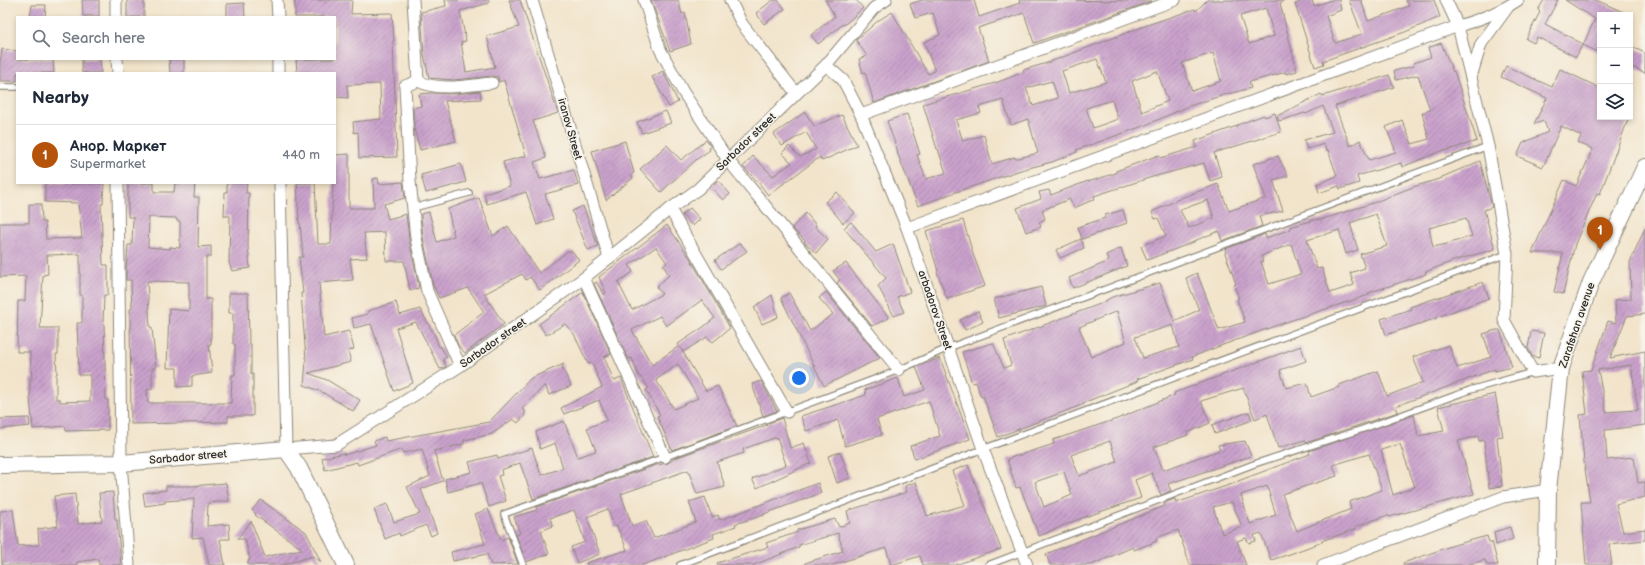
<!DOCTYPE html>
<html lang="en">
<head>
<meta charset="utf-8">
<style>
  :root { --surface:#fff; --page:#f2f2f3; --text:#1f2937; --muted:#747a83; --line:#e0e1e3; --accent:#b45309 }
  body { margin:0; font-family:"Balsamiq Sans",sans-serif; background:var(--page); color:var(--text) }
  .controls { position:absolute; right:12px; top:12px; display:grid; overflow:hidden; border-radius:0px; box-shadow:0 2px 6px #0003 }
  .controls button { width:36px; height:36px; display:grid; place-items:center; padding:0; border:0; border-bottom:1px solid var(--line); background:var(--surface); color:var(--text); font:20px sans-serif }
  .you { position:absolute; left:799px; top:378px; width:14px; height:14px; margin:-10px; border:3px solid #fff; border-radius:50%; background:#1a73e8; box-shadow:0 0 0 6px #1a73e833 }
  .badge { display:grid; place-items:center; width:26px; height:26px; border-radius:50%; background:var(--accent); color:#fff; font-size:13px; font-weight:700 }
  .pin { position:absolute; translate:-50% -33px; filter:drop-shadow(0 1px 2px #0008) }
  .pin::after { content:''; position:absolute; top:21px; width:14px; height:12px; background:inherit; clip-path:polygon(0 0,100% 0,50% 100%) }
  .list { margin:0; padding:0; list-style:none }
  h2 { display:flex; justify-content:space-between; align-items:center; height:52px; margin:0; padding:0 16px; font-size:17px }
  h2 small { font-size:13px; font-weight:400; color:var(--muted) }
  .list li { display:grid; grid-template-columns:26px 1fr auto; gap:12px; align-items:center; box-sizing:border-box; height:60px; padding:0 16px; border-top:1px solid var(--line) }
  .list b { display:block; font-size:15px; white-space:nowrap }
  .list p { margin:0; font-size:13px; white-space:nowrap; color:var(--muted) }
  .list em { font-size:13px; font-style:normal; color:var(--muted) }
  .icon { flex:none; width:22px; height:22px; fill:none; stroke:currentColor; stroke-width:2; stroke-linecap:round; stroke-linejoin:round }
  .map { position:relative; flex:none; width:1645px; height:565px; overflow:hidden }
  .search { position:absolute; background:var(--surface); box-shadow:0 2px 6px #0003; left:16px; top:16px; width:320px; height:44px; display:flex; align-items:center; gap:10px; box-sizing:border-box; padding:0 14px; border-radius:0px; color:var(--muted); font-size:15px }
  .panel { position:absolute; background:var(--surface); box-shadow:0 2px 6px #0003; left:16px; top:72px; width:320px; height:112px; border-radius:0px }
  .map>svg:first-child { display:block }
</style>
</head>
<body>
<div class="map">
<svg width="1645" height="565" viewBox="0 0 1645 565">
  <defs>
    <pattern id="building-hatch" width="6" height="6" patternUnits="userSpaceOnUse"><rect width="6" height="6" fill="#caa2cc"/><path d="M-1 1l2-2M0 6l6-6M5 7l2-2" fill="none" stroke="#a484a6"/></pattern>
  </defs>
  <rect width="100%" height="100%" fill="#f7f3e8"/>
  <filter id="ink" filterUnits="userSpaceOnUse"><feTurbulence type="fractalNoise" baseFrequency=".025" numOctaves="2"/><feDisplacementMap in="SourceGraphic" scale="8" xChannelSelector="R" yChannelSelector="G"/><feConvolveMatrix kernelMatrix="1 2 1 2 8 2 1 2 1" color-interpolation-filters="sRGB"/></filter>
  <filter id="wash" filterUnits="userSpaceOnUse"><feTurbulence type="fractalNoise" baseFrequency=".012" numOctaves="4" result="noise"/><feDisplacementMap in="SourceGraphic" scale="16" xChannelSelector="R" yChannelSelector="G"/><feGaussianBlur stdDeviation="0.9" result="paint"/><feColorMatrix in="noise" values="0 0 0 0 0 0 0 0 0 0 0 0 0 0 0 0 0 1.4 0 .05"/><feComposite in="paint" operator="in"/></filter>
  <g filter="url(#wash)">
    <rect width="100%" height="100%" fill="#f2e4cb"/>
    <g id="blocks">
      <g fill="url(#building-hatch)" fill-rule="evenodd">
        <path d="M82,0H99V16H83Z"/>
        <rect x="127" y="0" width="17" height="17"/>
        <path d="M295,0H352L351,14L392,13L394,41H393L397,157L359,158L358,132L354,133L353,122L381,119L380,84L347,85L348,98L336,97L335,73L297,72L296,59H335V17H295Z"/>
        <path d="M445,0H489V3L460,11L466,41L461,42L466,72L495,67L487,36L519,27L509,0H520L558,113L533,121L546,158L534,162L540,179L574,170L578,185L545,194L553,219L537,225L526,192L487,204L484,194L510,186L503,162L526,156L504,80L499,82L498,77L492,76L454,80L429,78L424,54L421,12L446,6Z"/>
        <path d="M651,0H678L682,14L685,13L691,44L670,51Z"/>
        <path d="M773,0H778L785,9L764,24L756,13Z"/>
        <path d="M825,0H856L863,8L844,25L843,24L818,44L811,35L835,16Z"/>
        <path d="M922,0H974L979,17L1020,3L1019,0L1152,1L1034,43L1024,13L978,28L989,61L874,103L865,72L863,73L859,59L867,56L856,40L879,20L892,12L928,74L935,71L924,42L940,35L933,13L915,18L910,4Z"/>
        <path d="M1207,0H1283V2L1280,3L1297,71L1286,74V72L1249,82L1251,88L1224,95L1189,106L1146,125L1076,150L1077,152L1052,162L1021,170L953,193L918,206L897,152H898L887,121L907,114L920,154L917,155L926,179L946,173L938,149H937L923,104L998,82L1024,72L1023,70L1047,63L1150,24L1195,9L1196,11ZM1266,8L1274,36L1249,44L1240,16ZM1213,53L1221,81L1192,91L1182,63ZM1097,59L1106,82L1069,93L1062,71ZM1157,71L1168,101L1142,112L1132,81ZM1052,81L1058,98L1033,106L1026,88ZM1003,100L1011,125L1028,119L1038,153L1015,159V157L992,164L984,135L963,141L956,120L981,113L979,107ZM1112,100L1118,119L1093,128L1086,108Z"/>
        <path d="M1306,0H1312L1314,6L1332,0H1339L1341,10L1326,16L1335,43L1362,34L1349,0H1361L1368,21L1409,6L1406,0H1434L1440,17L1405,32L1323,61L1324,64L1315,67L1295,4Z"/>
        <path d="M1544,0H1558L1545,24L1583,44L1576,57L1537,37L1534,43L1526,39L1540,12L1538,10Z"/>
        <path d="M1565,0H1596L1630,15H1600V53L1583,45L1595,19Z"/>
        <path d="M244,3L245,17H227V4Z"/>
        <path d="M32,5H46L45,17H30Z"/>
        <path d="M1441,43L1453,72L1454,71L1477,141L1445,151L1444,150L1402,167L1401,163L1357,176L1359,183L1340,189L1339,186L1319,193L1317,184L1337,176L1328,150L1326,151L1324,144L1307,149L1304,140L1333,132L1323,106L1306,114L1305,113L1279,121L1277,116L1321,94L1323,96L1389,75L1394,87L1335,106L1350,146L1360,140L1369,160L1396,152L1386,127L1402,120L1412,144L1429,139L1422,113L1430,110L1418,75L1396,80L1394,71L1414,66L1413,63L1431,57L1428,48Z"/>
        <path d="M1630,46L1645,53V73L1630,66Z"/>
        <path d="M2,49L17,51V59H53L54,73H17V81H0V63Z"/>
        <path d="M82,59H100L101,73H82Z"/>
        <path d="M169,59H184V73H170Z"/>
        <path d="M1506,66L1552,87L1560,69L1600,88V117H1629L1600,194L1597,193L1575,244L1563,294L1554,292L1563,253H1532L1564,180L1576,186L1593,149L1578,143L1581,136L1561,126L1543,167L1517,156L1523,143L1548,132L1544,121L1534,124L1547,98L1501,77Z"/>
        <path d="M663,71L678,102L669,107L652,77Z"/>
        <path d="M480,91L481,99L445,101L456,141L420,150L414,128L413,108L421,106L419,94L432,93L455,94Z"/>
        <path d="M666,111L671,123L642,133L637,122Z"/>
        <path d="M805,112L814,126L842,115L857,145L822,161L820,157L768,195L758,182L743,167L753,156L773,176L792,163L782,153L789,146L800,157L816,149L806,132L782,146L774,134Z"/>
        <path d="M1275,113L1281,132L1214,153L1222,177L1210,181L1204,163L1149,178L1094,196L1095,199L1074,208L1070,199L1042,210L1045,219L1039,222L1041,227L1026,232L1017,208L1041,199L1039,192L1049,190L1051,195L1088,181V182L1116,173V171L1159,155L1161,158L1197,147L1195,141L1237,126V125L1264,115L1265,117Z"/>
        <path d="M706,140L711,147L709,148L710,150L697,159L661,192L640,169L667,145L681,160Z"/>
        <path d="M625,141L634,173L631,175L633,178L606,200L592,151Z"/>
        <path d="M349,154V208H374L373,179L378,178L379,184L403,182L405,198L384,204L388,219L406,214L409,239L419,288L410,290L404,261H386L385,232L364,233L367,258L350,259L353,280L319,283L324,337L349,331L354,349L348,351L351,362L308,373L327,380L360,400L353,411L322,392L304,385L306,360L301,293H303L299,257H303L300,223H299L297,183H315L318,244H331L333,183H335V155Z"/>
        <path d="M1278,156L1288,176L1273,180L1283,211L1259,216L1262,226L1222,241L1219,231L1194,241V242L1147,260L1141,246L1166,236L1158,218L1155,219L1152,212L1181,198L1218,184L1229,211L1266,198L1253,164ZM1208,200L1214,218L1189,228L1180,210Z"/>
        <path d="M1480,161L1492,207L1484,210L1495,249L1456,260L1425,272L1426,274L1368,293L1369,295L1286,322L1220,346L1192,357L1193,359L1137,379L1138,381L1083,403L1084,404L998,437L986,404L983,396L981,397L976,382L972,383L962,352L993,343L1004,368L1011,365L1004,340L1100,304L1112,297L1160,283L1174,321L1199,310L1186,278L1197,273L1219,330L1245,322L1237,299L1239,298L1234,285L1236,284L1225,253L1226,252L1225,249L1265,234L1266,238L1291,229L1290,227L1311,221L1319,219L1320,220L1373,203L1410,188L1442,178V177ZM1376,214L1387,246L1360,254L1365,268L1350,273L1354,285L1330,293L1322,268L1317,269L1307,240L1339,230L1346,254L1358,250L1350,223ZM1466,218L1472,236L1447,244L1433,247L1429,228ZM1291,244L1301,274L1269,284L1261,262L1263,261L1261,256ZM1117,311L1126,342L1091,357L1079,327ZM1173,325L1179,347L1143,358L1135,337Z"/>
        <path d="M461,164L466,182L426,193L421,175Z"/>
        <path d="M718,180L730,194L723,200L711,187Z"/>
        <path d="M45,183H104L103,204H101L103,265H108V295H104L103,323H104L106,400H108V430L66,431L65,426L33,429L30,398V379H32L30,352H17L18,301H25L26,276L0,277V223H29V204H41L42,222H45L46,239L82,238L78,203L45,202ZM80,254V295H82V323H77L79,375H90V401L60,402V399H56V374H57L56,354H58V328H40L43,275L48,274L47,255Z"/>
        <path d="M128,183H154V192H174L175,183H195L194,197H199L198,247L211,246V257H206V299H211V344H209L212,373L192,376V386L177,387V368H167L169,309L189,311V282L147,281L150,327L152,328L156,368H152V389L147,390L148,403H231L232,375H235V344H233V313H229V293H248L249,344H251V374H253V416H228V422L131,424L130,309H132L131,280H126V270L128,245H132L133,217H128ZM149,217L176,218L177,221H180V248L170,247V249L148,247Z"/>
        <path d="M227,183H247L246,193H249L248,246L250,268L232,271L229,263L230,216H224L225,192H227Z"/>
        <path d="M837,192L855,213L843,223L825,202Z"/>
        <path d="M479,198L493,236L508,226L539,273L568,251H572L579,260L540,290L530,277L526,280L522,274L484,294L504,324L465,353L458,345L454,335L484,312L468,288L439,298L433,285L423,237L421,214L429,212L437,242L454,236L448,209Z"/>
        <path d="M583,206L598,246L588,250L572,211Z"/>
        <path d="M690,208L700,219L693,226L682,215Z"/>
        <path d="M1123,210L1127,223L1082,239L1078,227L1105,218V215Z"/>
        <path d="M806,213L816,225L815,227L828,239L816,253L804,242L805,241L792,228Z"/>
        <path d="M963,220L973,254L985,286L947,299L937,272L938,271L926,231Z"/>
        <path d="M851,222L876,252L893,244L910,292L897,297L904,312L894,316L878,286L886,278L844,228Z"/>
        <path d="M667,225L690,258L730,328L713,342L707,337L683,352L680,347L706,391L718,386L737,426L672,450L657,416L660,415L646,390L649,388L638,374L632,358L628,359L594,284L596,282L604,294L606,293L599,277ZM656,247L667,263L663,265L669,275L656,287L662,294L632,310L618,282L633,272L629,265ZM702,300L715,318L702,328L678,344L679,346L652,365L632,330L660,316L666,326ZM678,364L698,398L674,409L656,380Z"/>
        <path d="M1645,228V314L1627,316L1610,358L1645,351V425L1605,430L1607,460L1634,457L1638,483L1645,482V497L1616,504L1623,532L1645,529V540L1609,544L1612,565H1586L1581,502H1590L1584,462L1580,415L1587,414L1582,371L1591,370L1608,321L1616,323L1615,300L1631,299L1630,262ZM1631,365L1638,410L1606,412L1598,370Z"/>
        <path d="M1081,239L1084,248L1060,258L1056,250Z"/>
        <path d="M740,243L747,251L721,269L715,260Z"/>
        <path d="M1121,248L1127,266L1073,288L1069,278L1109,261L1106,255Z"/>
        <path d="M846,263L889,318L872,326L837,283L840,280L833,271Z"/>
        <path d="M1483,282L1489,298L1437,317V318L1386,335L1381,319L1411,309L1410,307Z"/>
        <path d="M1041,287L1046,306L999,318L994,299Z"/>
        <path d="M583,292L611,354L604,357L614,381L621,378L653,457L533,499L520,463L501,470L502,475L498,476L506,501L489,507L481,483L448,492L445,479L472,472L469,462L497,455L498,459L532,448L541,475L563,468L555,443L540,449L536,432L564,421L578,457L596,451L587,428L607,420L599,400L564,414L561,408L602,387L592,363L588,364L574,334L565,324L546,335L539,324Z"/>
        <path d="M826,292L880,358L824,386L781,298L789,293L810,331L833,314L819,298Z"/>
        <path d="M772,295L778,317L762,324L754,307Z"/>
        <path d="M396,302L400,315L420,309L435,336L439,347L440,346L447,357L443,359L446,367L440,369L416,322L396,328L413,383L394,391L371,324L354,328L352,318L368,314V311Z"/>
        <path d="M978,311L983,322L965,330L960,320Z"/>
        <path d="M1496,330H1500L1512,367L1495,371V369L1396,406L1398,412L1306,443L1305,440L1278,448L1267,414L1255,419L1243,388L1201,401L1210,423L1187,433L1188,435L1154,447L1163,470L1220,450L1218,445L1245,441L1251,456L1168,484L1171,491L1161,495L1152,473L1135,480L1141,498L1079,519L1039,536L1020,487L1016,488L1007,459L1054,444L1053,440L1117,419L1175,395L1174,393L1301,346L1306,361L1280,370L1286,388L1307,383L1311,397L1339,387V385L1378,371L1387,396L1423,382L1413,357L1449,345L1457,368L1491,357L1483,334ZM1110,441L1117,462L1079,476L1071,455ZM1064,472L1072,495L1044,507L1035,482Z"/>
        <path d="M1531,331L1544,333L1539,358L1532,356L1528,348Z"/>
        <path d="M940,358L970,439L915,459L910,446L940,436L929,401L877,419L882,435L845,446L838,420L806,431L801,416L866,395L865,390L898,378L904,397L925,390L916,367Z"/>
        <path d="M564,364L562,367L571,386L549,395L545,385L522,409L525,411V415L518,423L513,419L492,434L464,440V444L434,451L443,481L421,489L437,533L431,536L426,525L400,536L399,533L385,539L374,509L387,504L394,522L420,514L407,487L430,476L422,449L403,453L402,449L358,465L357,462L325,470L322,458L344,453V455L376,445L374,441L385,437L386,441L489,422L531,378Z"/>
        <path d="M761,381L777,411L763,416L752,384Z"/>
        <path d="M1495,394L1503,436L1497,437L1502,486L1489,488L1484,440L1479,441L1478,436L1458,441L1474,494L1389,517L1388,515L1355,527L1356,529L1321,541L1322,542L1290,554L1271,560L1261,533L1254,535L1256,541L1249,543L1246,538L1237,541L1246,565H1190L1178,530L1156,538L1157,541L1134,550L1133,547L1091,565H1050L1046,554L1165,506L1164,503L1175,499L1176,503L1238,482V481L1310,454L1309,451L1414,415L1418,436L1444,431L1438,407ZM1400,444L1415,487L1393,495L1381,450ZM1369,454L1382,490L1349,502L1351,509L1297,531L1282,494L1337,476L1333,465ZM1267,486L1276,515L1250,524L1241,495ZM1232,502L1242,527L1222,534L1213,507Z"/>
        <path d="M1249,412L1252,420L1215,434L1212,425Z"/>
        <path d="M29,418L30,426L0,429V419Z"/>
        <path d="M782,418L790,448L804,443L811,463L757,488L752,479L786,465L777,437L743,449L744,453L717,462L725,487L697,494L688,470L621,494L632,526L646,521L654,538L696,522L689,502L705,497L712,517L718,515L720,520L818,483L821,493L764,514V515L735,524L736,526L713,534L714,538L643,565H587L586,563L627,550L617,526L614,527L608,509L587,517L600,554L577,563L571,547L585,542L574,510L550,518L553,526L541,531L549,554L526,562L516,535L520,533L514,517L537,510L536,507L656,465L668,463L675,458L767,425L766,424Z"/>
        <path d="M840,452L850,478L837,483L828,456Z"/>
        <path d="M968,465L1001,549L955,565H923L920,556L891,565L886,548L832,565H805V563L843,551L838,533L799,545V547L754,565H718L717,563L768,547L766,543L798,532L797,530L835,519L839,527L850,523L847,511L907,492L905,486L916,482L927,516L965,505L952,471Z"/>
        <path d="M226,483L229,501L208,503L207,526L229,524L230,539H220L225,565H209L203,537L192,538L194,499L165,501V503L145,506L143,493L166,490V486H192Z"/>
        <path d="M113,492L115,520H117L121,565H99L98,559L77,562V565H2L0,511L13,510L18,546L39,545L38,529L58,526L54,496L75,494L78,524L102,521L99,493Z"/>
        <path d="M261,500L306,532L321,562L313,556L283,565H248V561L250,560L245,539H237L251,521L265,557L302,549L255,515L256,514L252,510Z"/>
        <path d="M488,509L501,540L508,537L518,564L491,565L487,554L453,561L451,552L485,544L475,514Z"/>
        <path d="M1510,527L1513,539L1496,545L1494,532Z"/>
        <path d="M1487,536L1489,542H1492L1498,565H1487L1485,560L1466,565H1404L1403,563L1454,545Z"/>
      </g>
    </g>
  </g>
  <g filter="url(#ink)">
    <use href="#blocks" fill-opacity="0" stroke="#8e887b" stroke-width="1"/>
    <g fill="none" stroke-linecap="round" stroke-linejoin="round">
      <defs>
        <g id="lane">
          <path d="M0,87H17"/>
          <path d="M413,208L469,193"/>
          <path d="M523,565L504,514L665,457L899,370L948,348L1488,146"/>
          <path d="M680,565L983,449L1507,254"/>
          <path d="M988,565L1254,464L1363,429L1470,390L1533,372"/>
        </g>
        <g id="street">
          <path d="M277,0L278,17"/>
          <path d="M413,0L418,81L405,86L410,181L416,238L427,291L460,366"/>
          <path d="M532,0L609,258"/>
          <path d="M644,0L660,49L683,92L728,160L899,370"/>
          <path d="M730,0L742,24L796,93"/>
          <path d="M1446,0L1458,26C1479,20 1500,12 1518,0"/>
          <path d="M116,17V0"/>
          <path d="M117,59L118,73"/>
          <path d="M278,59V73"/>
          <path d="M826,65L843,80L861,115L907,228L983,449L1027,565"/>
          <path d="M1471,77L1481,44L1508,7"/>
          <path d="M418,81C440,92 469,85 492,83"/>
          <path d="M861,115L1175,0"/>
          <path d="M118,183L121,463L129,565"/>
          <path d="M280,183L286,449L336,445L460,366L584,278L670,209L698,189L826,65L874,8L886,0"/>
          <path d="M670,209L787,412"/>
          <path d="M907,228L1458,26L1488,146L1507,254L1504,320L1533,372L1561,368"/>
          <path d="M584,278L665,457"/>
          <path d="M1323,565L1503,497L1548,490"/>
        </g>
        <g id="secondary">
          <path d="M0,465L121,463L286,449L299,468L346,565"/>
          <path d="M1547,565L1548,490L1561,368L1591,282L1645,167"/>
        </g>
      </defs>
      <use href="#lane" stroke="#8e887b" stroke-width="8"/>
      <use href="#street" stroke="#8e887b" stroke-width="13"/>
      <use href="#secondary" stroke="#8e887b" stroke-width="18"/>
      <use href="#lane" stroke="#fff" stroke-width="5.5"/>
      <use href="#street" stroke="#fff" stroke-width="11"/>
      <use href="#secondary" stroke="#fff" stroke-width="16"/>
    </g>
  </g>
  <g text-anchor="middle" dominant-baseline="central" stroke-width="3" stroke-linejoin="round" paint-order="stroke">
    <g font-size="11" fill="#2b2b2b" stroke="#f7f3e8">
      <text transform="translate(570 129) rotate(74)">iranov Street</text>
      <text transform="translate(746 142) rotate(-44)">Sarbador street</text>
      <text transform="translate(935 310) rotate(71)">arbadorov Street</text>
      <text transform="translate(1577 325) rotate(-71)">Zarafshan avenue</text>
      <text transform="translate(493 343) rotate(-35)">Sarbador street</text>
      <text transform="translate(188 457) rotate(-5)">Sarbador street</text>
    </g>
  </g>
</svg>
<div class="controls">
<button>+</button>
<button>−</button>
<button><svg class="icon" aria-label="layers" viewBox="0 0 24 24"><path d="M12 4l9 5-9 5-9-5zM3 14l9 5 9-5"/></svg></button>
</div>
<div class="you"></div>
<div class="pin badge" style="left:1600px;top:250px">1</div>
<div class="search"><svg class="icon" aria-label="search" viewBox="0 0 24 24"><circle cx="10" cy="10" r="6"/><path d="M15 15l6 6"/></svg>Search here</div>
<section class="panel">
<h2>Nearby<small></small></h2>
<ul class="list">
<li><span class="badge">1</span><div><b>Анор. Маркет</b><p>Supermarket</p></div><em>440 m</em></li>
</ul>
</section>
</div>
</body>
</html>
